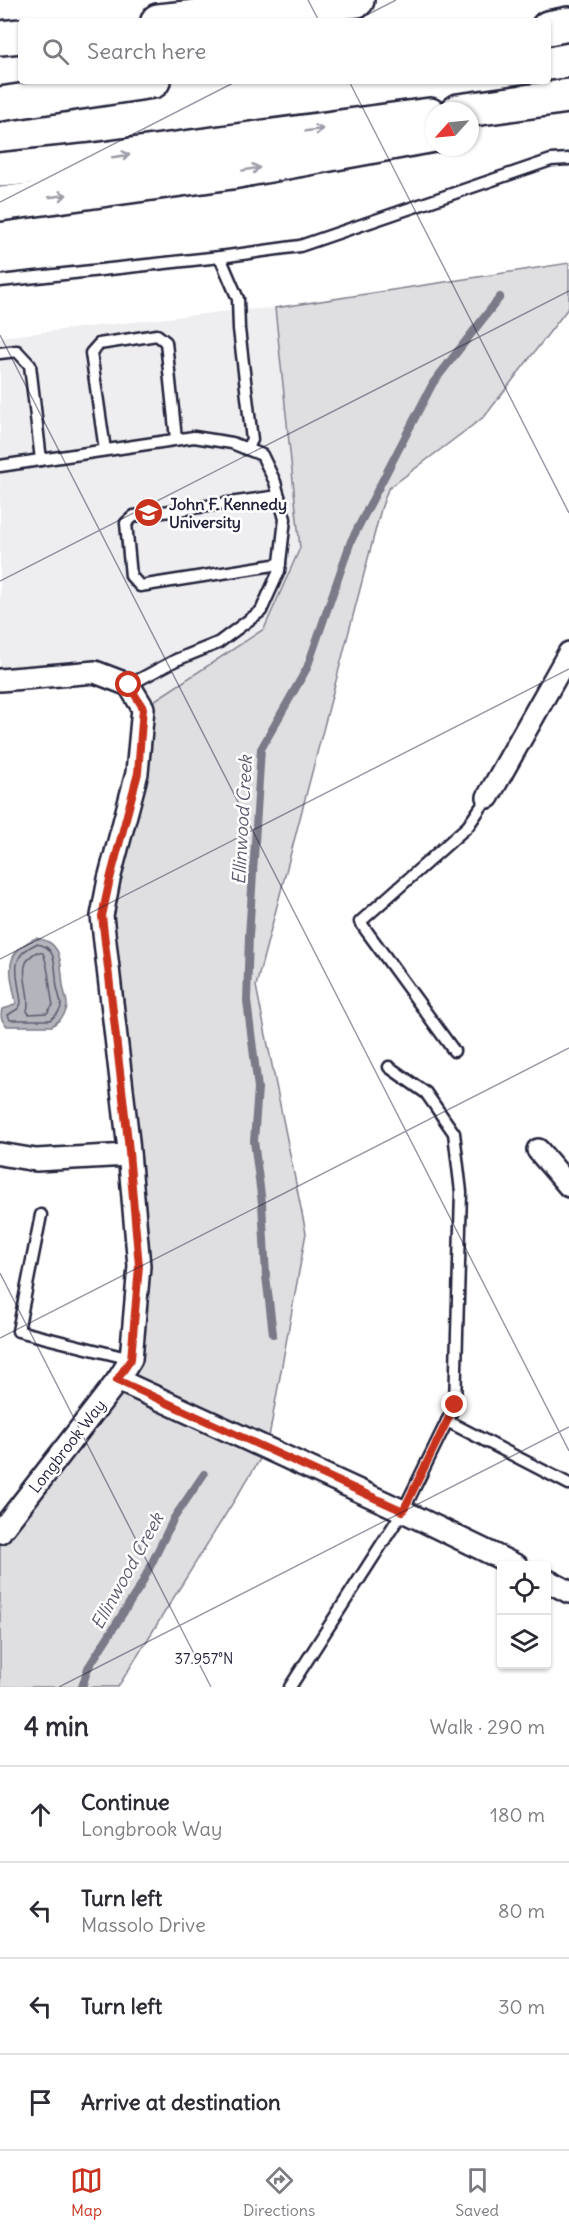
<!DOCTYPE html>
<html lang="en">
<head>
<meta charset="utf-8">
<style>
  :root { --surface:#fff; --page:#f2f2f3; --text:#2b2b33; --muted:#7c7c81; --line:#e1e1e2; --accent:#c8321e }
  body { margin:0; font-family:Delius,sans-serif; background:var(--page); color:var(--text) }
  .controls { position:absolute; right:18px; bottom:18px; display:grid; overflow:hidden; border-radius:6px; box-shadow:0 2px 4px #0004 }
  .controls button { width:54px; height:54px; display:grid; place-items:center; padding:0; border:0; border-bottom:2px solid var(--line); background:var(--surface); color:var(--text); font:30px sans-serif }
  .compass { position:absolute; left:425px; top:102px; width:54px; height:54px; border-radius:50%; background:var(--surface); box-shadow:0 2px 4px #0004; rotate:243deg }
  .stop { position:absolute; width:18px; height:18px; margin:-14px; border:4px solid #c8321e; border-radius:50%; background:#fff }
  .stop.end { background:#c8321e; border-color:#fff; box-shadow:0 2px 6px #0008 }
  .list { margin:0; padding:0; list-style:none }
  h2 { display:flex; justify-content:space-between; align-items:center; height:78px; margin:0; padding:0 24px; font-size:26px }
  h2 small { font-size:20px; font-weight:400; color:var(--muted) }
  .list li { display:grid; grid-template-columns:39px 1fr auto; gap:18px; align-items:center; box-sizing:border-box; height:96px; padding:0 24px; border-top:2px solid var(--line) }
  .list b { display:block; font-size:22px; white-space:nowrap }
  .list p { margin:0; font-size:20px; white-space:nowrap; color:var(--muted) }
  .list em { font-size:20px; font-style:normal; color:var(--muted) }
  .icon { flex:none; width:33px; height:33px; fill:none; stroke:currentColor; stroke-width:2; stroke-linecap:round; stroke-linejoin:round }
  .map { position:relative; flex:none; width:569px; height:1687px; overflow:hidden }
  .search { position:absolute; background:var(--surface); box-shadow:0 2px 4px #0004; left:18px; right:18px; top:18px; height:66px; display:flex; align-items:center; gap:15px; box-sizing:border-box; padding:0 21px; border-radius:6px; color:var(--muted); font-size:22px }
  .sheet { height:462px; background:var(--surface) }
  nav { display:flex; justify-content:space-around; align-items:center; box-sizing:border-box; height:84px; border-top:2px solid var(--line); background:var(--surface); font-size:16px; color:var(--muted) }
  nav a { display:grid; justify-items:center; gap:3px }
  nav .on { color:var(--accent) }
  .map>svg:first-child { display:block }
</style>
</head>
<body>
<div class="map">
<svg width="569" height="1687" viewBox="0 0 569 1687">
  <rect width="100%" height="100%" fill="#fff"/>
  <filter id="ink" filterUnits="userSpaceOnUse"><feTurbulence type="fractalNoise" baseFrequency=".0167" numOctaves="2"/><feDisplacementMap in="SourceGraphic" scale="12" xChannelSelector="R" yChannelSelector="G"/><feConvolveMatrix kernelMatrix="1 2 1 2 8 2 1 2 1" color-interpolation-filters="sRGB"/></filter>
  <g filter="url(#ink)">
    <path fill="#eeeef1" d="M275,308L300,548L264,629L143,708L95,672L0,680V337L238,310Z"/>
    <path fill="#dfdfe2" stroke="#80808e" stroke-width="1.5" d="M569,263V307L485,416L388,489L381,509L256,986L306,1233L267,1448L118,1687H0V1532L117,1380L139,1266L102,916L143,708L264,629L300,548L275,308Z"/>
    <path fill="#b4b4bc" stroke="#7a7a88" stroke-width="1.5" d="M36,938C64,942 60,963 63,985C64,995 70,1003 65,1013C62,1019 57,1022 52,1026H7C1,1020 0,1017 2,1009L10,1007L16,1003C10,972 2,953 36,938Z"/>
    <g fill="none" stroke-linecap="round" stroke-linejoin="round">
      <g stroke="#5c5c6f" stroke-width="1.5">
        <path d="M36,944C59,946 54,970 57,987C58,993 61,1000 61,1006C61,1012 54,1017 50,1020H10L8,1015L19,1008L21,1003C19,978 6,957 36,944Z"/>
        <path d="M37,952L43,953C50,970 49,988 53,1005L47,1013L29,1014L27,1011C33,991 12,964 37,952Z"/>
      </g>
      <g stroke="#7a7a88" stroke-width="8">
        <path d="M273,1334L266,1276L262,1203L254,1141L258,1088L247,1001L249,936L261,749L307,668L351,541L433,383L500,297"/>
        <path d="M82,1687L88,1668L141,1585L174,1518L204,1474"/>
      </g>
      <defs>
        <g id="lane">
          <path d="M220,257L300,246L551,160L569,159"/>
          <path d="M0,281L220,257L238,299L239,329L252,440L246,449"/>
          <path d="M0,353L17,351L30,365L41,460"/>
          <path d="M105,450L91,353L99,344L157,335L166,342L176,439"/>
          <path d="M0,466L194,437L232,443L262,455L275,482L285,519L279,571L261,611L218,643L176,660L129,685"/>
          <path d="M279,496L134,516L126,523L131,576L140,586L280,564"/>
          <path d="M454,1051L360,922L468,826L488,797"/>
          <path d="M41,1215L18,1331L131,1359"/>
          <path d="M447,1421L569,1484"/>
          <path d="M290,1687L403,1511L455,1405L461,1192L454,1133L426,1093L389,1067"/>
        </g>
        <g id="street">
          <path d="M0,680L95,672L129,685L143,708L137,773L109,879L102,916L128,1141L139,1266L131,1359L118,1380L0,1532"/>
          <path d="M488,797L569,653"/>
          <path d="M538,1150L569,1186"/>
          <path d="M0,1154L36,1160L129,1155"/>
          <path d="M118,1380L403,1511L517,1566"/>
          <path d="M546,1580L569,1592"/>
        </g>
        <g id="highway">
          <path d="M158,21L357,0"/>
          <path d="M548,28L569,24"/>
          <path d="M0,38L21,36"/>
          <path d="M0,104L153,81"/>
          <path d="M458,111L569,96"/>
          <path d="M0,170L87,161L430,115"/>
          <path d="M0,204L232,172L434,135"/>
        </g>
      </defs>
      <use href="#lane" stroke="#22223b" stroke-width="15"/>
      <use href="#street" stroke="#22223b" stroke-width="26"/>
      <use href="#highway" stroke="#22223b" stroke-width="38"/>
      <use href="#lane" stroke="#fff" stroke-width="10"/>
      <use href="#street" stroke="#fff" stroke-width="21"/>
      <use href="#highway" stroke="#fff" stroke-width="33"/>
    </g>
    <defs><path id="oneway-shaft" d="M-6 0H5M1.5-3L5.5 0L1.5 3" fill="none" stroke-width="1.6" stroke-linecap="round" stroke-linejoin="round" transform="scale(1.5)"/></defs>
    <g stroke="#9c9ca7">
      <use href="#oneway-shaft" transform="translate(314 130) rotate(-8)"/>
      <use href="#oneway-shaft" transform="translate(121 156) rotate(-8)"/>
      <use href="#oneway-shaft" transform="translate(251 169) rotate(-10)"/>
      <use href="#oneway-shaft" transform="translate(58 196) rotate(-8)"/>
    </g>
  </g>
  <g fill="none" stroke-linecap="round" stroke-linejoin="round" filter="url(#ink)">
    <path stroke="#c8321e" stroke-width="8" d="M129,685L143,708L138,773L110,879L102,916L128,1141L139,1266L131,1359L117,1380L403,1511L455,1405"/>
  </g>
  <path fill="none" stroke="#22223b" stroke-width="1.5" stroke-opacity="0.45" d="M308,0L319,21M355,21L396,0M349,81L569,513M0,202L237,81M0,335L569,1451M0,581L569,291M0,959L569,669M0,1273L211,1687M0,1338L569,1048M59,1687L569,1427"/>
  <defs>
    <symbol id="university-disc" viewBox="-11 -11 22 22"><circle r="9.5" fill="#c8321e" stroke="#fff"/><path d="M0-5L7-2L0 1L-7-2ZM-4 1L0 2.5L4 1V4Q0 6-4 4Z" fill="#fff"/></symbol>
  </defs>
  <g fill-rule="evenodd">
    <use href="#university-disc" x="132" y="496" width="33" height="33"/>
  </g>
  <g text-anchor="middle" dominant-baseline="central" stroke-width="5" stroke-linejoin="round" paint-order="stroke">
    <g font-size="16" font-weight="bold" fill="#22223b" stroke="#fff" text-anchor="start">
      <text x="169" y="504">John F. Kennedy<tspan x="169" dy="18">University</tspan></text>
    </g>
    <g font-size="16" fill="#22223b" stroke="#fff">
      <text transform="translate(67 1446) rotate(-52)">Longbrook Way</text>
    </g>
    <g font-size="18" font-style="italic" fill="#5c5c6f" stroke="#fff">
      <text transform="translate(242 820) rotate(-87)">Ellinwood Creek</text>
      <text transform="translate(127 1571) rotate(-61)">Ellinwood Creek</text>
    </g>
  </g>
  <g font-size="15" text-anchor="middle" fill="#22223b" stroke="#fff" stroke-width="5" stroke-linejoin="round" paint-order="stroke">
    <text x="204" y="1664">37.957°N</text>
  </g>
</svg>
<div class="controls">
<button><svg class="icon" aria-label="locate" viewBox="0 0 24 24"><circle cx="12" cy="12" r="6"/><path d="M12 2v4M12 18v4M2 12h4M18 12h4"/></svg></button>
<button><svg class="icon" aria-label="layers" viewBox="0 0 24 24"><path d="M12 4l9 5-9 5-9-5zM3 14l9 5 9-5"/></svg></button>
</div>
<svg class="compass" viewBox="-18 -18 36 36"><path d="M0-13l5 13h-10z" fill="#e53935"/><path d="M0 13l5-13h-10z" fill="#7c7c81"/></svg>
<div class="stop" style="left:129px;top:685px"></div>
<div class="stop end" style="left:455px;top:1405px"></div>
<div class="search"><svg class="icon" aria-label="search" viewBox="0 0 24 24"><circle cx="10" cy="10" r="6"/><path d="M15 15l6 6"/></svg>Search here</div>
</div>
<section class="sheet">
<h2>4 min<small>Walk · 290 m</small></h2>
<ul class="list">
<li><svg class="icon" aria-label="ahead" viewBox="0 0 24 24"><path d="M12 20V5M6 11l6-6 6 6"/></svg><div><b>Continue</b><p>Longbrook Way</p></div><em>180 m</em></li>
<li><svg class="icon" aria-label="left" viewBox="0 0 24 24"><path d="M17 20v-9H6M10 6l-5 5 5 5"/></svg><div><b>Turn left</b><p>Massolo Drive</p></div><em>80 m</em></li>
<li><svg class="icon" aria-label="left" viewBox="0 0 24 24"><path d="M17 20v-9H6M10 6l-5 5 5 5"/></svg><div><b>Turn left</b></div><em>30 m</em></li>
<li><svg class="icon" aria-label="arrive" viewBox="0 0 24 24"><path d="M6 21V4h12l-3 4 3 4H6"/></svg><div><b>Arrive at destination</b></div></li>
</ul>
</section>
<nav>
<a class="on"><svg class="icon" aria-label="map" viewBox="0 0 24 24"><path d="M3 6l6-2 6 2 6-2v14l-6 2-6-2-6 2zM9 4v14M15 6v14"/></svg>Map</a>
<a><svg class="icon" aria-label="directions" viewBox="0 0 24 24"><path d="M12 3l9 9-9 9-9-9zM9 14v-3h6M13 9l2 2-2 2"/></svg>Directions</a>
<a><svg class="icon" aria-label="saved" viewBox="0 0 24 24"><path d="M7 4h10v16l-5-4-5 4z"/></svg>Saved</a>
</nav>
</body>
</html>
